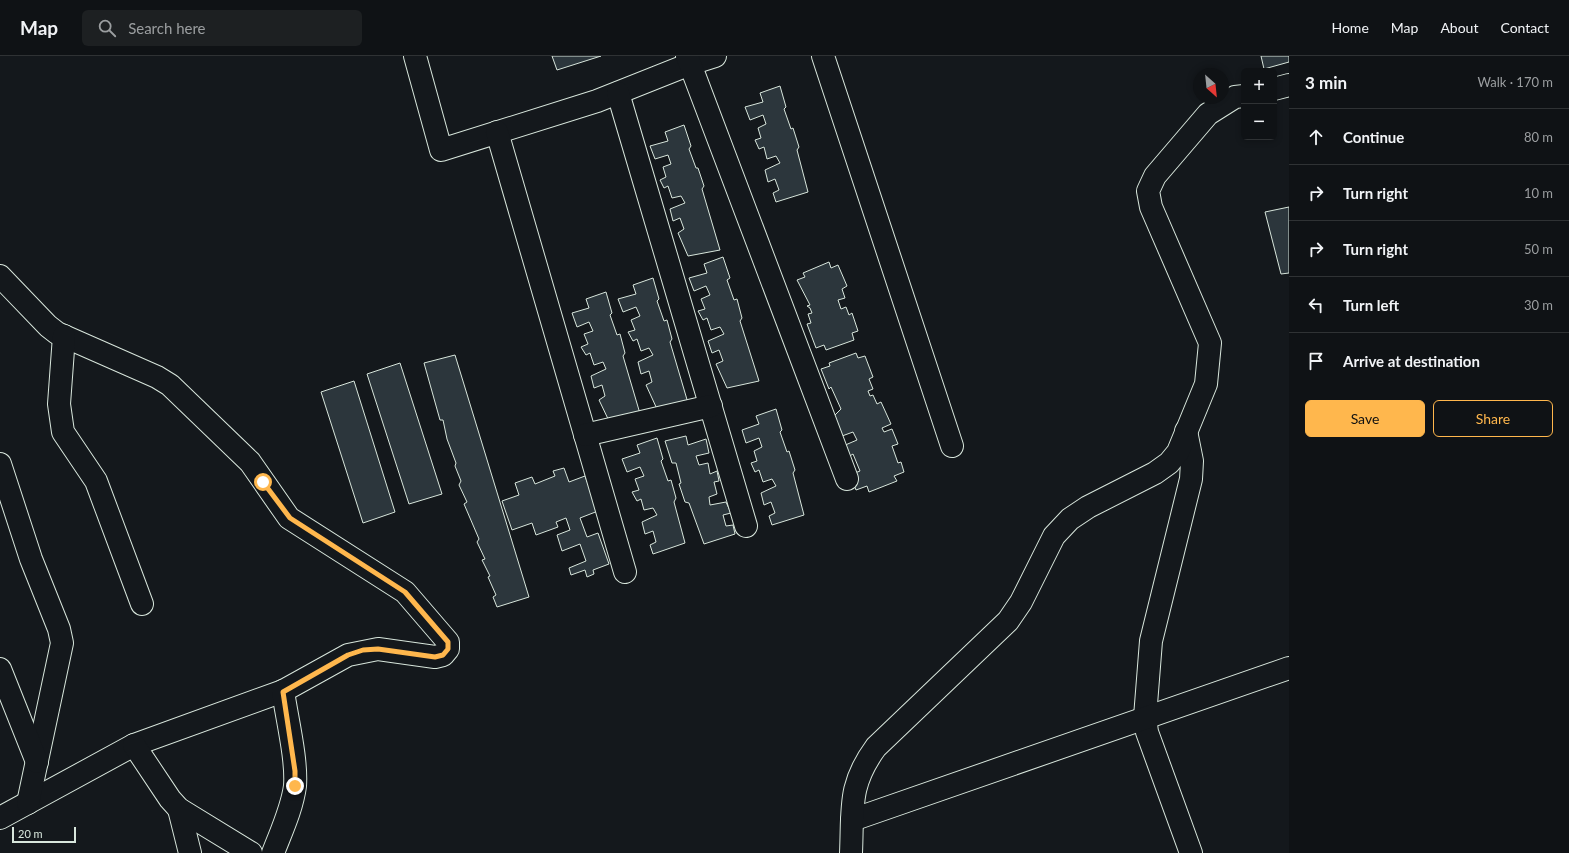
<!DOCTYPE html>
<html lang="en">
<head>
<meta charset="utf-8">
<style>
  :root { --surface:#0f1215; --page:#1d2022; --text:#f1f3f6; --muted:#9b9ea0; --line:#2f3234; --accent:#ffb74d }
  body { margin:0; font-family:Lato,sans-serif; background:var(--page); color:var(--text) }
  .controls { position:absolute; right:12px; top:12px; display:grid; overflow:hidden; border-radius:6px; box-shadow:0 2px 6px #0003 }
  .controls button { width:36px; height:36px; display:grid; place-items:center; padding:0; border:0; border-bottom:1px solid var(--line); background:var(--surface); color:var(--text); font:20px sans-serif }
  .compass { position:absolute; left:1193px; top:12px; width:36px; height:36px; border-radius:50%; background:var(--surface); box-shadow:0 2px 6px #0003; rotate:153deg }
  .scale { position:absolute; left:12px; bottom:10px; width:64px; box-sizing:border-box; padding-left:4px; border:2px solid #d8e6dc; border-top:0; font-size:11px; line-height:14px; white-space:nowrap; color:#d8e6dc; -webkit-text-stroke:3px #14181c; paint-order:stroke }
  .stop { position:absolute; width:12px; height:12px; margin:-9px; border:3px solid #ffb74d; border-radius:50%; background:#fff }
  .stop.end { background:#ffb74d; border-color:#fff; box-shadow:0 1px 4px #0008 }
  .list { margin:0; padding:0; list-style:none }
  h2 { display:flex; justify-content:space-between; align-items:center; height:52px; margin:0; padding:0 16px; font-size:17px }
  h2 small { font-size:13px; font-weight:400; color:var(--muted) }
  .list li { display:grid; grid-template-columns:26px 1fr auto; gap:12px; align-items:center; box-sizing:border-box; height:56px; padding:0 16px; border-top:1px solid var(--line) }
  .list b { display:block; font-size:15px; white-space:nowrap }
  .list em { font-size:13px; font-style:normal; color:var(--muted) }
  .actions { display:flex; gap:8px; padding:12px 16px }
  .actions a { flex:1; padding:9px 0; border:1px solid var(--accent); border-radius:6px; text-align:center; font-size:14px; color:var(--accent) }
  .actions .main { background:var(--accent); color:#111 }
  .icon { flex:none; width:22px; height:22px; fill:none; stroke:currentColor; stroke-width:2; stroke-linecap:round; stroke-linejoin:round }
  .map { position:relative; flex:none; width:1289px; height:797px; overflow:hidden }
  header { display:flex; align-items:center; gap:24px; box-sizing:border-box; height:56px; padding:0 20px; background:var(--surface); border-bottom:1px solid var(--line) }
  header strong { font-size:19px }
  nav { display:flex; gap:22px; margin-inline-start:auto; font-size:14px }
  .search { width:280px; height:36px; background:var(--page); display:flex; align-items:center; gap:10px; box-sizing:border-box; padding:0 14px; border-radius:6px; color:var(--muted); font-size:15px }
  main { display:flex }
  aside { flex:1; background:var(--surface) }
  .map>svg:first-child { display:block }
</style>
</head>
<body>
<header>
<strong>Map</strong>
<div class="search"><svg class="icon" aria-label="search" viewBox="0 0 24 24"><circle cx="10" cy="10" r="6"/><path d="M15 15l6 6"/></svg>Search here</div>
<nav><a>Home</a><a>Map</a><a>About</a><a>Contact</a></nav>
</header>
<main>
<div class="map">
<svg width="1289" height="797" viewBox="0 0 1289 797">
  <rect width="100%" height="100%" fill="#14181c"/>
  <g fill="#2c363c" stroke="#d8e6dc">
    <path d="M552,0H601L557,14Z"/>
    <path d="M1261,0H1289V6L1264,13Z"/>
    <path d="M780,30L786,51L784,53L791,73L793,72L799,91L797,94L808,136L776,146L773,137L779,134L775,123L768,126L765,114L780,107L776,100L767,103L764,91L759,93L755,84L761,82L758,72L766,68L763,59L750,64L745,51L763,46L760,37Z"/>
    <path d="M684,69L691,90L689,93L696,112H698L704,130L702,133L720,194L688,200L678,177L684,173L680,162L673,165L670,153L685,147L681,140L672,142L668,130L664,132L660,124L666,121L663,111L671,108L668,99L655,103L650,90L668,85L665,76Z"/>
    <path d="M1289,151V217L1281,218L1265,156Z"/>
    <path d="M723,201L730,222L727,224L734,244L737,243L742,262L740,265L759,325L727,332L716,308L723,305L719,294L712,297L708,285L724,278L720,271L711,274L707,262L703,264L698,255L705,253L701,243L710,239L706,230L694,235L689,222L707,217L704,208Z"/>
    <path d="M829,206L831,212L838,209L847,230L842,233L845,242L838,244L841,253L846,251L849,259L852,257L858,275L852,277L854,284L826,294L824,289L816,292L807,268L811,267L808,258L812,257L810,252L807,250L810,249L797,224L805,221L803,217Z"/>
    <path d="M653,222L659,243L657,245L664,265L667,264L672,283L670,286L688,347L657,353L646,329L652,326L649,315L641,318L638,306L653,299L649,292L641,295L637,283L633,285L628,276L635,274L631,264L640,260L636,251L623,256L618,243L636,238L633,229Z"/>
    <path d="M606,236L612,257L610,259L617,279L620,278L625,297L623,300L641,361L610,367L599,344L605,340L602,329L594,332L591,320L606,313L603,306L594,309L590,297L586,299L581,291L588,288L584,278L593,275L589,266L577,271L572,257L589,252L586,243Z"/>
    <path d="M856,297L858,302L865,300L873,321L869,323L873,333L868,335L870,340L873,339L877,348L881,346L891,368L882,372L884,376L892,373L898,388L892,390L898,407L901,406L904,416L894,420L897,425L869,436L867,430L856,434L850,419L860,415L853,398L848,401L843,390L857,384L853,376L842,380L834,360L841,353L831,331L829,333L821,313L830,310L829,307Z"/>
    <path d="M455,299L529,541L497,551L493,541L496,539L488,521L490,520L482,504L485,503L477,486L479,483L464,448L467,446L459,429L461,425L455,410L456,407L447,383L443,364H440L424,307Z"/>
    <path d="M400,307L442,438L409,448L367,318Z"/>
    <path d="M354,325L395,456L363,467L321,336Z"/>
    <path d="M776,353L782,374L780,376L787,396L789,395L795,414L793,417L804,459L772,469L769,460L775,457L771,446L764,449L761,437L776,430L772,423L763,426L759,414L755,416L751,407L757,405L754,395L762,391L759,382L746,387L742,374L759,368L756,360Z"/>
    <path d="M686,380L688,389L706,383L709,397L696,400L699,409L708,407L710,418L717,415L719,425L714,426L717,438L709,441L710,449L726,446L731,457L723,459L726,470L733,469L735,478L704,488L689,447L685,446L679,428L681,427L676,407H672L665,385Z"/>
    <path d="M657,382L663,403L661,405L668,425L671,424L676,442L674,446L685,487L653,498L650,489L656,486L653,475L645,478L642,466L657,459L653,452L644,454L641,443L637,445L632,436L639,434L635,423L644,420L640,411L627,416L622,403L640,397L637,389Z"/>
    <path d="M564,412L569,426L585,420L598,455L580,462L587,481L598,477L609,508L593,514L594,518L587,521L585,514L571,519L569,512L586,505L580,488L562,495L557,479L570,474L566,462L556,466L558,471L536,479L532,467L512,474L502,445L519,439L515,427L532,421L535,428L555,420L553,415Z"/>
  </g>
  <g fill="none" stroke-linecap="round" stroke-linejoin="round">
    <defs>
      <g id="minor">
        <path d="M415,0L441,94L597,45L690,8L715,0"/>
        <path d="M687,0L847,423"/>
        <path d="M823,0L952,390"/>
        <path d="M1274,33L1289,29"/>
        <path d="M618,37L746,470"/>
        <path d="M497,76L625,516"/>
        <path d="M0,220L48,270L57,277L157,321L170,329L250,406L289,462L405,536L448,586V593L443,599L435,601L378,593L348,599L283,635L134,689L0,762"/>
        <path d="M64,280L59,348L63,376L96,425L142,548"/>
        <path d="M1186,375L1192,405L1191,423L1151,585L1145,661L1147,676L1191,797"/>
        <path d="M585,379L711,350"/>
        <path d="M0,408L31,503L59,573L62,587L28,747"/>
        <path d="M0,613L37,706"/>
        <path d="M134,689L170,743L179,753L251,797"/>
        <path d="M179,753L190,797"/>
        <path d="M852,764L1289,612"/>
        <path d="M273,797C281,776 292,753 295,730C297,703 287,663 283,635"/>
        <path d="M851,797C853,752 848,729 876,691L1008,565L1021,546L1054,480L1070,463L1088,451L1155,417L1169,407L1178,396L1206,328L1210,287L1151,151L1148,135L1155,120L1208,58L1235,41L1244,40"/>
      </g>
    </defs>
    <use href="#minor" stroke="#d8e6dc" stroke-width="24"/>
    <use href="#minor" stroke="#14181c" stroke-width="22"/>
  </g>
  <g fill="none" stroke-linecap="round" stroke-linejoin="round">
    <path stroke="#ffb74d" stroke-width="5" d="M263,426L290,462L405,536L448,586V593L443,599L435,601L378,593L363,594L348,599L283,636L295,715V730"/>
  </g>
</svg>
<div class="controls">
<button>+</button>
<button>−</button>
</div>
<svg class="compass" viewBox="-18 -18 36 36"><path d="M0-13l5 13h-10z" fill="#e53935"/><path d="M0 13l5-13h-10z" fill="#9b9ea0"/></svg>
<div class="scale">20 m</div>
<div class="stop" style="left:263px;top:426px"></div>
<div class="stop end" style="left:295px;top:730px"></div>
</div>
<aside>
<h2>3 min<small>Walk · 170 m</small></h2>
<ul class="list">
<li><svg class="icon" aria-label="ahead" viewBox="0 0 24 24"><path d="M12 20V5M6 11l6-6 6 6"/></svg><div><b>Continue</b></div><em>80 m</em></li>
<li><svg class="icon" aria-label="right" viewBox="0 0 24 24"><path d="M7 20v-9h11M14 6l5 5-5 5"/></svg><div><b>Turn right</b></div><em>10 m</em></li>
<li><svg class="icon" aria-label="right" viewBox="0 0 24 24"><path d="M7 20v-9h11M14 6l5 5-5 5"/></svg><div><b>Turn right</b></div><em>50 m</em></li>
<li><svg class="icon" aria-label="left" viewBox="0 0 24 24"><path d="M17 20v-9H6M10 6l-5 5 5 5"/></svg><div><b>Turn left</b></div><em>30 m</em></li>
<li><svg class="icon" aria-label="arrive" viewBox="0 0 24 24"><path d="M6 21V4h12l-3 4 3 4H6"/></svg><div><b>Arrive at destination</b></div></li>
</ul>
<div class="actions"><a class="main">Save</a><a>Share</a></div>
</aside>
</main>
</body>
</html>
